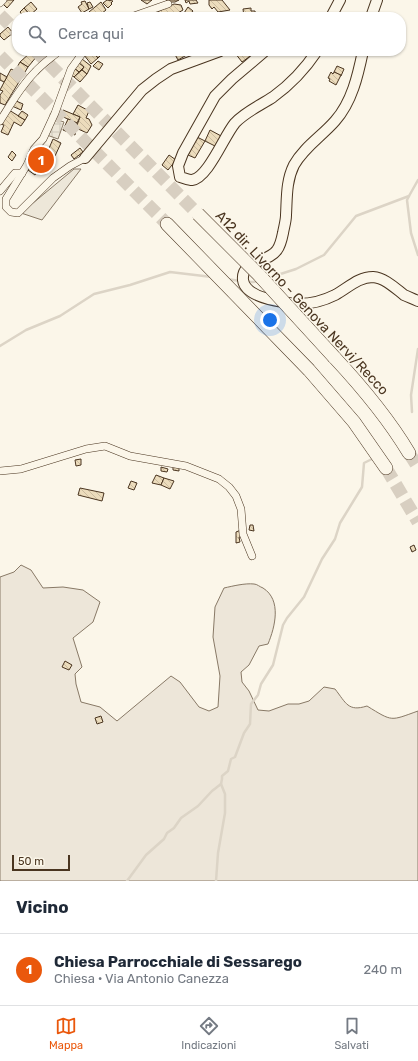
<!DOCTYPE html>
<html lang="it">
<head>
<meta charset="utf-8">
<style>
  :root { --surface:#fff; --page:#f2f2f3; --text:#1f2937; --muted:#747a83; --line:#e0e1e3; --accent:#ea580c }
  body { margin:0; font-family:Rubik,sans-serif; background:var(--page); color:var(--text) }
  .scale { position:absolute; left:12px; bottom:10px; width:58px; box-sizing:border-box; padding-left:4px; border:2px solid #4a3520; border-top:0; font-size:11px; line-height:14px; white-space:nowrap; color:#4a3520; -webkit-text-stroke:3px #fbf6e9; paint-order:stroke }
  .you { position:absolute; left:270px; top:320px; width:14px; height:14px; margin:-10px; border:3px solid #fff; border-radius:50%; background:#1a73e8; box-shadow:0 0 0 6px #1a73e833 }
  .badge { display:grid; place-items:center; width:26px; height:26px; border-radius:50%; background:var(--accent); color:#fff; font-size:13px; font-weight:700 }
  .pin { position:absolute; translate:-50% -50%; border:2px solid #fff; box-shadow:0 1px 4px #0006 }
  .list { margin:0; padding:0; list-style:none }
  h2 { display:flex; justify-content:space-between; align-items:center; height:52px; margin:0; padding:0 16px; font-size:17px }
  h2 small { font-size:13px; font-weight:400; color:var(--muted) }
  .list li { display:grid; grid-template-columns:26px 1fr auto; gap:12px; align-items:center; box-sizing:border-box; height:72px; padding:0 16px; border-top:1px solid var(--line) }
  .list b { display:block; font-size:15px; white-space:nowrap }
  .list p { margin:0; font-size:13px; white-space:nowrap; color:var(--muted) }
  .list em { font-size:13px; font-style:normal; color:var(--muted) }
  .icon { flex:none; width:22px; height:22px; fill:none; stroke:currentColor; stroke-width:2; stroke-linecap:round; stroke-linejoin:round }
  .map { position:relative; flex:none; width:418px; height:881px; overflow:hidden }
  .search { position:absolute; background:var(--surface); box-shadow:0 1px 3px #0004; left:12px; right:12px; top:12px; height:44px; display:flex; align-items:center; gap:10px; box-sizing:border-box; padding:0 14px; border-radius:16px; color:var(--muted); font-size:15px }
  .sheet { height:124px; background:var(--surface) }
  nav { display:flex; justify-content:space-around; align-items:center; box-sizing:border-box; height:56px; border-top:1px solid var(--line); background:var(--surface); font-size:11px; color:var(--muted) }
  nav a { display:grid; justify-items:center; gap:2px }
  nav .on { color:var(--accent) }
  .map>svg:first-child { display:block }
</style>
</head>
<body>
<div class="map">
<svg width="418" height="881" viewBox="0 0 418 881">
  <defs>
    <pattern id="plaza-grid" width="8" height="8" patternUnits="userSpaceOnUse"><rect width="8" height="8" fill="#ede7d9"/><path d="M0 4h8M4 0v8" fill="none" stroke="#cdc7ba"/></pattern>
    <pattern id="building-back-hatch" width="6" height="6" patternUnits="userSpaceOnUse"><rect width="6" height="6" fill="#ecdcbc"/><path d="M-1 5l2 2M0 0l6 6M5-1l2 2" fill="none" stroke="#ccbda1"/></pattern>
  </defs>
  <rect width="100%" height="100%" fill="#fbf6e9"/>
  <path fill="#ede6d9" stroke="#887966" d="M21,565L31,570L43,588L63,587L83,590L100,602L93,622L73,638L82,667L75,674L76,684L81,702L100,707L117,721L171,676L180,682L199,707L209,711L218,707L220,676L213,637L215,607L224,588C233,586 245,583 254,584C257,584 260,587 263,588C282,600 275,627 268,644L259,646L249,665L241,672L242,682L249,691L258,710L269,711L288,704H299L309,701L324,687L335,689C346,703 348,712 367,706C393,722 390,721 418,711V881H0V577L14,572Z"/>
  <path fill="#ede7d9" stroke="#887966" d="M74,169H81L42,220L21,213Z"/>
  <path fill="url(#plaza-grid)" stroke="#887966" d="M52,118L64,122L58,139L44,134Z"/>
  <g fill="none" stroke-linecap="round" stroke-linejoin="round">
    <g stroke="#dcd4c6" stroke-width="2.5">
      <path d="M409,196L407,200L411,233L418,255"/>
      <path d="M268,278L296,269L324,255L356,216L409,196L418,180"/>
      <path d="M227,279L240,281"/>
      <path d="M247,282H253L258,281"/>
      <path d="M0,346L26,330L60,316L94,294L130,285L170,272L212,277"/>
      <path d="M412,412L411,395L418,349"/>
      <path d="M127,881L146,855L164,839L167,833L174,828L181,818L198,806L212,791L221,784"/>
      <path d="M216,881L218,853L225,813V794L221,784L222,779V776L228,771L231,759L235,757L244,733L250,724L251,704L258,695L261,684L273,665L283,625L287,618L304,597L322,559L335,539L340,523L362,487L364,463L372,459"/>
    </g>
  </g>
  <g fill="url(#building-back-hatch)" stroke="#4a3520">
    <path d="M5,0H14L7,8L2,3Z"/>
    <path d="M107,0L113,1L111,3L112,4L108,8L103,3Z"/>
    <path d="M141,0H152L147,4Z"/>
    <path d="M166,0H179L175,2H168Z"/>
    <path d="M185,0H196L198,3L190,4L189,1L186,3Z"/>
    <path d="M209,0H222L230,10L218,12L214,7L212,9L209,5Z"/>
    <path d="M85,1L89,9L82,13L78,7L82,4L81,2Z"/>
    <path d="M31,2L37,9L30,15L24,8Z"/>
    <path d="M90,2L93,7L89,9L87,3Z"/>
    <path d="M101,2L106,10L97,17H93L89,12Z"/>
    <path d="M174,4L181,5L183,10L171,17H160L157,12Z"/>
    <path d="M188,7L193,11L188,17L184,13Z"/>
    <path d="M24,8L30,15L28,17H24L20,12Z"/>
    <path d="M251,8V11H255L256,17H244L243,9Z"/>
    <path d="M89,12L93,17H83L87,15Z"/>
    <path d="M8,27L13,33L4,40L0,36V34Z"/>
    <path d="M89,51H92L98,58L91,64L84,55Z"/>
    <path d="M94,51H98L101,55L98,58L93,52Z"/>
    <path d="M173,51H191L192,52L178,60Z"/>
    <path d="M239,51H255L256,52L242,62L235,53Z"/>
    <path d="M31,52L37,56L28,67L20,62Z"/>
    <path d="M82,59L91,66L87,74L82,70L84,67L79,63Z"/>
    <path d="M98,61L103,64L99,70L93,66Z"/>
    <path d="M20,62L28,67L5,105L0,103V95L3,91L0,90L11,69L15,71Z"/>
    <path d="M79,63L84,67L79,72L74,68Z"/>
    <path d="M337,66L344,69L341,76L334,72Z"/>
    <path d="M74,68L79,72L74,77L70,74Z"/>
    <path d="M82,70L87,74L80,82L74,77Z"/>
    <path d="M331,72L333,74L334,72L341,75L336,85L329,81L330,79L328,78Z"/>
    <path d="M0,73L7,77L4,82L0,80Z"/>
    <path d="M14,100L23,104L21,110L12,106Z"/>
    <path d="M78,105L89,111L86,118L89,119L92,125L87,133L76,128L80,117L73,114Z"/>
    <path d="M9,110L25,120L21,126L14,122L8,135L1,132L4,125L0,124Z"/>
    <path d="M63,110L80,117L77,123L61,116Z"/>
    <path d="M22,111L28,115L25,120L18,116Z"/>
    <path d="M68,119L77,123L75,135L63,130Z"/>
    <path d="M210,130L223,137L217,147L205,141Z"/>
    <path d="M197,137L205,141L195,158L188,155Z"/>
    <path d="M53,139L61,143L55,156L47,153Z"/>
    <path d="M38,146L48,150L42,163L34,159Z"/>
    <path d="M80,148L83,152L74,159L71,155Z"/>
    <path d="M12,151L16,155L12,161L8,157Z"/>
    <path d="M47,153L51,154L47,161L44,160Z"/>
    <path d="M169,155L176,160L168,170L162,165Z"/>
    <path d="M36,159L42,163L41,165L36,166L34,162Z"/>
    <path d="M34,162L36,166L41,165L35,175L28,170Z"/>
    <path d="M42,162L46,164L43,169L40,167Z"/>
    <path d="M81,459V465L76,466L75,460Z"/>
    <path d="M161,467L168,469L167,472L161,471Z"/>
    <path d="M173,467L179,468V471L173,470Z"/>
    <path d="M156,475L164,478L161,485L152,483Z"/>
    <path d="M164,478L174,481L170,489L161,485Z"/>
    <path d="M131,481L137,483L134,490L128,488Z"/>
    <path d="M80,488L104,493L102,501L78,495Z"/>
    <path d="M250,525H253L254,531L249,530Z"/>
    <path d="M241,530L243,537H239L240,542L236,543V532Z"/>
    <path d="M414,545L416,550L412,552L410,547Z"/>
    <path d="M65,661L72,665L69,670L62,667Z"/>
    <path d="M101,716L103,722L97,724L95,718Z"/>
  </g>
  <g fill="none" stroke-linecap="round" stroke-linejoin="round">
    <g stroke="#d8cfc1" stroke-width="13" stroke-dasharray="13 6" stroke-linecap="butt">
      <path d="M0,15L17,32"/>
      <path d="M36,51L198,214"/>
      <path d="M0,56L167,224"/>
      <path d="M409,453L418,467"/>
      <path d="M386,468L418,522"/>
    </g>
    <defs>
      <g id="street">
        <path d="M0,3L3,0"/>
        <path d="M131,17L168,4"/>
        <path d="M84,51L71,69L55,113L43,139L34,149L27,165L6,199V207L11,212L18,213L53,178L70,166L85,158"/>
        <path d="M0,121C11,104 20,87 35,72C42,64 51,58 59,51"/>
        <path d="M0,191L15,173H22"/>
        <path d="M0,471L21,469L86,449L105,446L130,456L186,466L219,479L229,487L236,496L241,509L243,534L252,556"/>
      </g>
      <g id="secondary">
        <path d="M331,17L340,0"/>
        <path d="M371,17L377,0"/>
        <path d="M265,51L232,79L215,96L183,153L178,166L180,177C184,178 189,180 192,180C208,178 224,136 235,123C245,112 261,105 273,97C291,84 305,69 317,51"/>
        <path d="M363,51C358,75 352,102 335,121C322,136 304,147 294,165C286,181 287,198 286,215C286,221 284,227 283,233C282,238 280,246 277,250C268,263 241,260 243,280C245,295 270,300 283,302C301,306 319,303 335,295C348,288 358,277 373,277C385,278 395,288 404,295C409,297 413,299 418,301"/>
        <path d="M85,158L142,90L156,79L171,69L220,51"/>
      </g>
      <g id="highway">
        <path d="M167,224L309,370L354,422L386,468"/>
        <path d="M334,357C362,387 388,418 409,453"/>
      </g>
    </defs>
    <use href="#street" stroke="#4a3520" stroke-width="8"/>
    <use href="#secondary" stroke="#4a3520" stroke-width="12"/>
    <use href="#highway" stroke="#4a3520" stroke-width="14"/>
    <use href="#street" stroke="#fbf6e9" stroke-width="7"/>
    <use href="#secondary" stroke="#fbf6e9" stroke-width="10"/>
    <use href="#highway" stroke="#fbf6e9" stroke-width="13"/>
    <defs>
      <path id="highway-bridge" d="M198,214L259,275L334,357"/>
    </defs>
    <use href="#highway-bridge" stroke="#4a3520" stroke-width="14" stroke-linecap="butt"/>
    <use href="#highway-bridge" stroke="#fbf6e9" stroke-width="13"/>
  </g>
  <g text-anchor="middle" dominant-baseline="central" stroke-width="3" stroke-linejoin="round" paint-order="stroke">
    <g font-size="14" fill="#4a3520" stroke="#fbf6e9">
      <text transform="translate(302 303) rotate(47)">A12 dir. Livorno - Genova Nervi/Recco</text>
    </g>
  </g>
</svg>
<div class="scale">50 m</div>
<div class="you"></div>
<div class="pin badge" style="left:41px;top:160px">1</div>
<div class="search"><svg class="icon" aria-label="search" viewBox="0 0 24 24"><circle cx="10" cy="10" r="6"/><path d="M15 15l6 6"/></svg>Cerca qui</div>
</div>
<section class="sheet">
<h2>Vicino<small></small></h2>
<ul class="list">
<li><span class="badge">1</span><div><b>Chiesa Parrocchiale di Sessarego</b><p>Chiesa · Via Antonio Canezza</p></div><em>240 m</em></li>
</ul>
</section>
<nav>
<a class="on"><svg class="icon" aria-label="map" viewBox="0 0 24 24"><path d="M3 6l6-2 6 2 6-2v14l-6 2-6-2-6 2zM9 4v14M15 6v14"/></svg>Mappa</a>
<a><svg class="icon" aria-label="directions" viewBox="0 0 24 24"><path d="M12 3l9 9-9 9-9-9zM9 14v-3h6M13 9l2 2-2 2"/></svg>Indicazioni</a>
<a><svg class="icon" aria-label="saved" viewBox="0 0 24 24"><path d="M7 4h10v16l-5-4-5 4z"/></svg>Salvati</a>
</nav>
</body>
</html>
